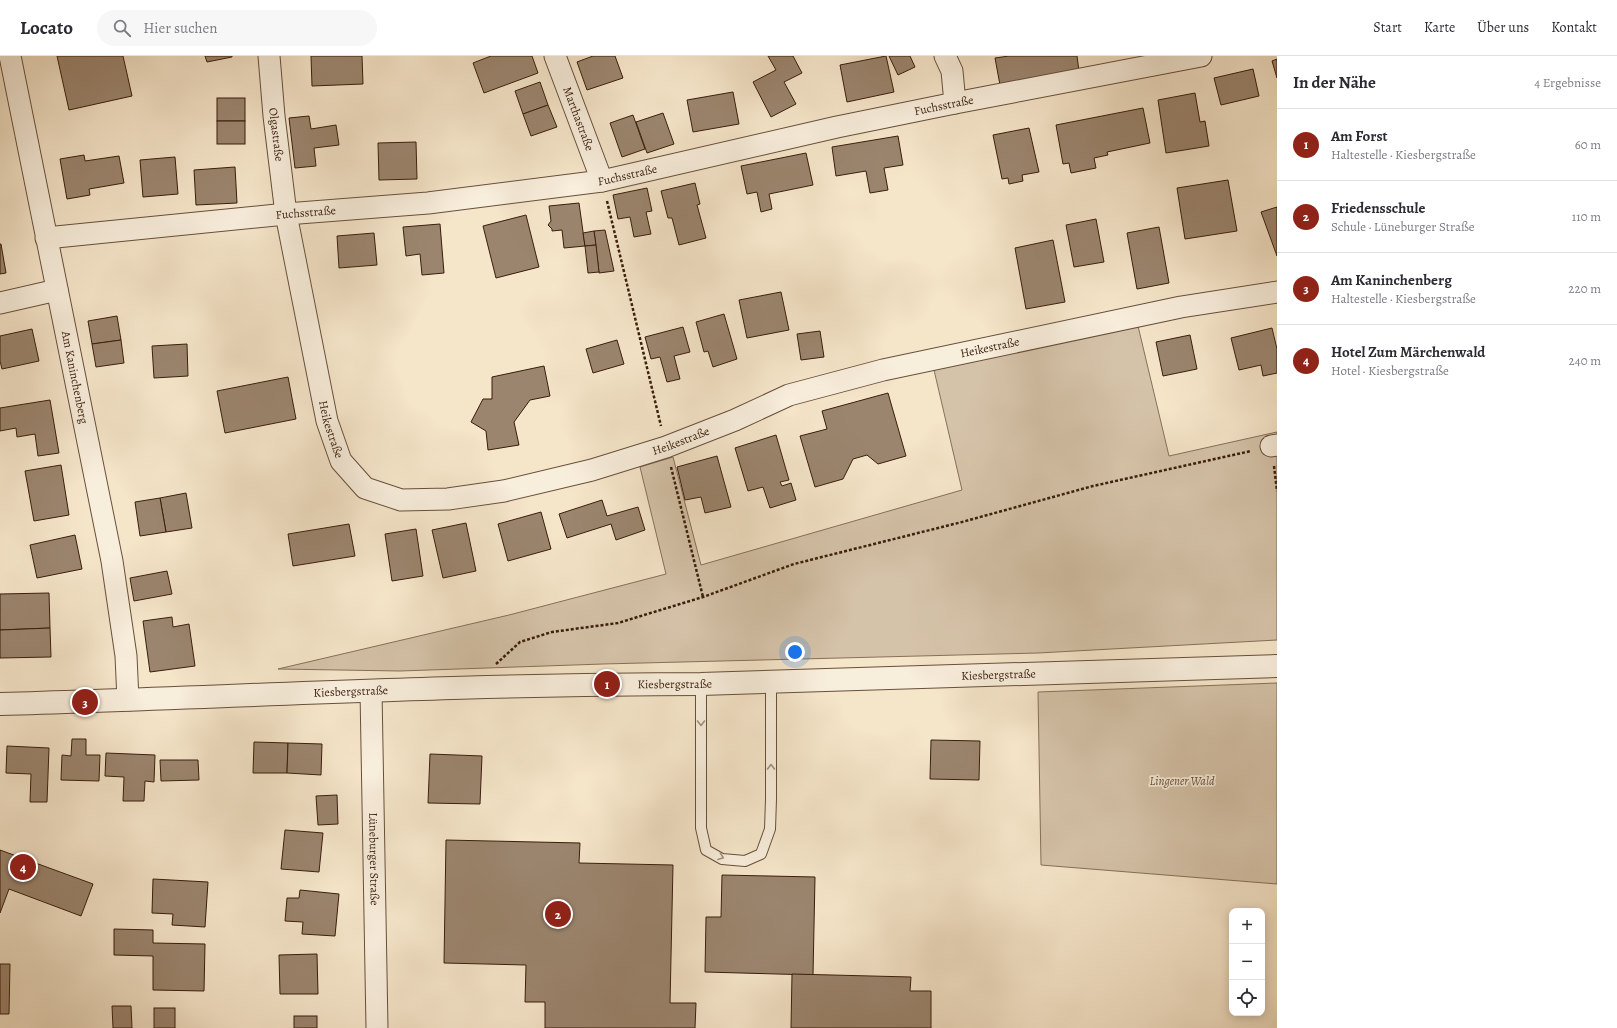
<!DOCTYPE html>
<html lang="de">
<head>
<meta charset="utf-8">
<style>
  :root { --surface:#fff; --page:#f7f7f7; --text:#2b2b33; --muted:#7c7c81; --line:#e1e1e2; --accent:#8f2418 }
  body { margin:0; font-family:Alegreya,serif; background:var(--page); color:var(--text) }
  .controls { position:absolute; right:12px; bottom:12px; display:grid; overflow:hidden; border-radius:8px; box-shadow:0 2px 10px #0003 }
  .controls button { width:36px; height:36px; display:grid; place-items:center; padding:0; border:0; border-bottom:1px solid var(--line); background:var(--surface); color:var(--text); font:20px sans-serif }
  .you { position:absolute; left:795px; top:596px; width:14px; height:14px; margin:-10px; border:3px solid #fff; border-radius:50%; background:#1a73e8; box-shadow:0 0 0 6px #1a73e833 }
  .badge { display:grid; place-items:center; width:26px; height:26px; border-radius:50%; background:var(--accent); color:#fff; font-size:13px; font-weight:700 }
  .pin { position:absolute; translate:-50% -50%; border:2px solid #fff; box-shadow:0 1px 4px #0006 }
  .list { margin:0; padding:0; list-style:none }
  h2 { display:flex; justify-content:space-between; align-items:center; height:52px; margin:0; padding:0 16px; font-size:17px }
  h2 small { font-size:13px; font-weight:400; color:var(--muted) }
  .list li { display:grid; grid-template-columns:26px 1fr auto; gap:12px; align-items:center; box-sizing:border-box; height:72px; padding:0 16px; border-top:1px solid var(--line) }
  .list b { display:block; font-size:15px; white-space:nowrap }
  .list p { margin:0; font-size:13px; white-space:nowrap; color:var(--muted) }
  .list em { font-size:13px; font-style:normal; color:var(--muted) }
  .icon { flex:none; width:22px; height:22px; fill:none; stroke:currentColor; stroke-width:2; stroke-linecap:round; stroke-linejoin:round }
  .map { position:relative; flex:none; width:1277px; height:972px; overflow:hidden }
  header { display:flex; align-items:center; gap:24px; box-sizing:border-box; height:56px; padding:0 20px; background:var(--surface); border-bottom:1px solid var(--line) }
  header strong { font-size:19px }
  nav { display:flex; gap:22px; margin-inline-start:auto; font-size:14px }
  .search { width:280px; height:36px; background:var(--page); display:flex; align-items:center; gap:10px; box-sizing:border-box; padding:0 14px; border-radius:22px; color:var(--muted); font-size:15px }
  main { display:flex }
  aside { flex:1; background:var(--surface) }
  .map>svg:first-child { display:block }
</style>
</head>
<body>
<header>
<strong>Locato</strong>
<div class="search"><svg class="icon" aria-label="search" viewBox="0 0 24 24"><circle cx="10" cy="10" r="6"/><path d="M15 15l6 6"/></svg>Hier suchen</div>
<nav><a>Start</a><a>Karte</a><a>Über uns</a><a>Kontakt</a></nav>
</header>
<main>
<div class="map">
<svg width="1277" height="972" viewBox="0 0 1277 972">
  <rect width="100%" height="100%" fill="#f5e5c9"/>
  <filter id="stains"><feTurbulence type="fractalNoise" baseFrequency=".005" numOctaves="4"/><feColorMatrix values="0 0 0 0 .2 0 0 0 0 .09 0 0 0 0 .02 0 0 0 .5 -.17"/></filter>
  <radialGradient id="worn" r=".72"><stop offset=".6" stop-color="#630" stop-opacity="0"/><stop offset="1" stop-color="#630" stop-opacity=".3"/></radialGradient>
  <g fill="#d5c3a9" stroke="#87705a">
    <path d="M1138,270L1169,400L1277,376V584L1038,597L603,608L400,615L278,613L509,559L666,518L640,411L673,401L701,509L962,434L934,314Z"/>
    <path d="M1277,627V828L1041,809L1038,636Z"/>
  </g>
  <g fill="#9b856e" stroke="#391d0c">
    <path d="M57,0H123L132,40L69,54Z"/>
    <path d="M205,0H232V1L207,6Z"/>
    <path d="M311,0H362L363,28L312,30Z"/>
    <path d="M491,0H532L538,17L484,37L473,7Z"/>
    <path d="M593,0H615L623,22L587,34L577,6Z"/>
    <path d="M768,0H793L802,17L784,26L796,48L771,61L753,26L776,14Z"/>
    <path d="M886,0L894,36L847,46L840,9Z"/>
    <path d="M889,0H910L915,11L898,19Z"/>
    <path d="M1009,0H1077L1079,15L1000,29L995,2Z"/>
    <path d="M1277,3V22L1272,5Z"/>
    <path d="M1253,13L1259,40L1221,49L1214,22Z"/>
    <path d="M540,26L548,49L523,58L515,35Z"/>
    <path d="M733,36L739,68L693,76L687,44Z"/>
    <path d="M1195,37L1200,66L1205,65L1209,90L1166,97L1158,44Z"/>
    <rect x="217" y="42" width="28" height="23"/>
    <path d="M548,49L557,71L531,80L523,58Z"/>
    <path d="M1143,52L1150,87L1107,96L1108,99L1094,102L1096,112L1071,117L1069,107L1063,108L1056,69Z"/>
    <path d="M663,57L674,88L647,97L636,66Z"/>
    <path d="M633,59L645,93L622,101L610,67Z"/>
    <path d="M309,60L311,73L336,69L339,89L314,92L316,110L295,112L289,62Z"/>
    <rect x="217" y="65" width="28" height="23"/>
    <path d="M1029,72L1039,116L1022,119L1023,125L1009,128L1008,122L1002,123L993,79Z"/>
    <path d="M898,80L903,109L884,112L888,134L870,137L866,115L836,120L832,91Z"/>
    <path d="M416,86L417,123L379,124L378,87Z"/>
    <path d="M806,97L813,129L769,138L772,153L761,156L757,136L747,138L741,110Z"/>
    <path d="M84,99L85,105L119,100L124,127L89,133L90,139L67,143L60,103Z"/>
    <path d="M175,101L178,138L143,141L140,104Z"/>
    <path d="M235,111L237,147L196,149L194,114Z"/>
    <path d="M1228,124L1237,175L1185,183L1177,132Z"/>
    <path d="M695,127L700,148L697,149L706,182L679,189L672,162H668L661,135Z"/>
    <path d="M647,132L652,155L646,156L651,178L634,181L630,161L618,163L613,139Z"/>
    <path d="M579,147L585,190L564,192L562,174L552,175V173L548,169L551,165L549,150Z"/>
    <path d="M1277,151V200L1261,156Z"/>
    <path d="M526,159L539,211L496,222L483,170Z"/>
    <path d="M1096,163L1104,206L1074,211L1066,169Z"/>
    <path d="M440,168L444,217L422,219L420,198L406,200L403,171Z"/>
    <path d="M1159,171L1169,227L1137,233L1127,177Z"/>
    <path d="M605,174L614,215L599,217L594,175Z"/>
    <path d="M594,175L596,189L585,190L583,177Z"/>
    <path d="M374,177L377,209L339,212L337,180Z"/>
    <path d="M1053,184L1065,246L1026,253L1015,192Z"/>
    <path d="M0,188H1L6,217L0,218Z"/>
    <path d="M596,189L599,216L588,217L585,190Z"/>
    <path d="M781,236L789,274L747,282L739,244Z"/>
    <path d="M724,258L737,303L713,311L708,295L704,296L696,266Z"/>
    <path d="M117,260L121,284L92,288L88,265Z"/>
    <path d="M683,271L690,296L674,300L680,323L667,326L660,301L651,303L645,281Z"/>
    <path d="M1272,272L1277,293V317L1263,320L1261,309L1239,314L1231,282Z"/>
    <path d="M32,273L39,305L2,313L0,305V280Z"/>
    <path d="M820,275L824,301L801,304L797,278Z"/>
    <path d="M1190,279L1197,313L1163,320L1156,286Z"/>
    <path d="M121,284L124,307L96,311L92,288Z"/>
    <path d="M617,284L624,308L593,317L586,293Z"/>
    <path d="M187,288L188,320L154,322L152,290Z"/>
    <path d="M544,310L550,340L530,344L514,366L519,389L488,394L486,375L471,366L483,343H492V321Z"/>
    <path d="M288,321L296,363L225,377L217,335Z"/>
    <path d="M888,337L906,400L878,408L867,399L853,403L843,423L815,431L800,380L827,373L822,355Z"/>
    <path d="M50,344L59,397L38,400L35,378L17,381L16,372L0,375V352Z"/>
    <path d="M776,379L789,424L780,426L782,430L791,427L796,444L770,452L763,431L748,435L735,392Z"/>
    <path d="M717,400L731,451L705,457L701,441L685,444L677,411Z"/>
    <path d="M61,409L69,459L34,465L25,415Z"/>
    <path d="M186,437L192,472L166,476L160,442Z"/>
    <path d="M160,442L166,476L140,480L135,446Z"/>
    <path d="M602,444L607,460L638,451L645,474L616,484L611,468L567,482L559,458Z"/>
    <path d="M541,456L551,493L508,505L498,468Z"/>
    <path d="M466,467L476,515L443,522L432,474Z"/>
    <path d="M349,468L355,500L293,510L288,478Z"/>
    <path d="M416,473L423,520L392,525L385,478Z"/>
    <path d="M75,479L82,513L37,522L30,489Z"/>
    <path d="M167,515L172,538L134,545L130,522Z"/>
    <path d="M49,537L50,572L0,574V538Z"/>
    <path d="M172,561L173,571L189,568L195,610L150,616L143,565Z"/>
    <path d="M50,572L51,601L0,602V574Z"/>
    <path d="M72,683H86V699H100L99,725L61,724L62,699L71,700Z"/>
    <path d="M931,684L980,685L979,724L930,723Z"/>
    <path d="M254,686L288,687L287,717H253Z"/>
    <path d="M288,687L322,688L321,719L287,717Z"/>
    <path d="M7,690L49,692L47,746H30L31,718L6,717Z"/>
    <path d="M106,697L155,699L154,726L145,725L144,745H123L124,721L105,720Z"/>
    <path d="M430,698L482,700L480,748L428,747Z"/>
    <path d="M160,704H198L199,724L161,725Z"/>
    <path d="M337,739L338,768L318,769L316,740Z"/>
    <path d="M285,774L323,777L319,816L281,813Z"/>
    <path d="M446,784L580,787L579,807L673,809L670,947H696L695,972H545V946H525L526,909L444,907Z"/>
    <path d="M0,794L93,828L81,860L9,833L0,857Z"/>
    <path d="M722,819L815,821L813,919L705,916L706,861H721Z"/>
    <path d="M153,823L208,826L205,871L172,869L173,858L152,857Z"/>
    <path d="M300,834L339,838L335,880L302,878L303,866L285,865L287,842H299Z"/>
    <path d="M114,873L153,874V887L205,888L204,935L153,934V900L114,899Z"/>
    <path d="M317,898L318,938H280L279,899Z"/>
    <path d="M0,908H10L9,958H0Z"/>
    <path d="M792,918L911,921L910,935H931V972H791Z"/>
    <path d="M112,950H131L132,972H113Z"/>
    <rect x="154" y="952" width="21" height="20"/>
    <rect x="294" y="960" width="23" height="12"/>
  </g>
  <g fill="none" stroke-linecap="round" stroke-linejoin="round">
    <defs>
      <path id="service" d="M701,628V772L706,794L722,803L745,805L761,798L770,773L771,743V625"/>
      <g id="minor">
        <path id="s1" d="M10,0L112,505L126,600L128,644"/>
        <path id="s2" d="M269,0L274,60L286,158L327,365L341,405L365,432L401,444L448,443L504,435L592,414L666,391L735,364L789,339L883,314L1181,251L1277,236"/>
        <path id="s3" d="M555,0L602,125"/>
        <path d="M945,0L952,15L955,47"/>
        <path id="s4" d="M46,182L286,158L428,147L602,125L837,71L955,47L1201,0"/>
        <path d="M0,247L57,234"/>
        <path d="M1271,390L1277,389"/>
        <path id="s5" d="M371,635L377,972"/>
      </g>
      <g id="tertiary">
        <path id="s6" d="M0,648C234,641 468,628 701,628L1277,610"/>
      </g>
    </defs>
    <use href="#service" stroke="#684f3b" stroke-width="12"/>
    <use href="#minor" stroke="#684f3b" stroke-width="23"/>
    <use href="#tertiary" stroke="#684f3b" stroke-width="24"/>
    <g stroke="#391d0c" stroke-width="2.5" stroke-dasharray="3 2" stroke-linecap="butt">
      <path d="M607,145L661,370"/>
      <path d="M1274,410L1277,435"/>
      <path d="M671,411L703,541"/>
      <path d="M496,608L520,586L552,576L618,567L703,541L794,508L962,466L1093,430L1251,395"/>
    </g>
    <use href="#service" stroke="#f8eedc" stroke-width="10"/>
    <use href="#minor" stroke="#f8eedc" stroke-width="21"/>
    <use href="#tertiary" stroke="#f8eedc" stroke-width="22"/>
  </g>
  <defs><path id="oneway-chevron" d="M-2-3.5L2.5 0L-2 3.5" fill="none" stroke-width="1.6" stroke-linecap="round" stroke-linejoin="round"/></defs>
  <g stroke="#a2907e">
    <use href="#oneway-chevron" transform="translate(701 667) rotate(90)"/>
    <use href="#oneway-chevron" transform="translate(771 711) rotate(-90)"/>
    <use href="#oneway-chevron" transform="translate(721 801) rotate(20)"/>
  </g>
  <g text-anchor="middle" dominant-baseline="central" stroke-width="3.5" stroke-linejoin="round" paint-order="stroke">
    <g font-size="12" fill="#391d0c" stroke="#f8eedc">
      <text stroke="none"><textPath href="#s4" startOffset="909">Fuchsstraße</textPath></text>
      <text stroke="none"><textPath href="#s3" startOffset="67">Marthastraße</textPath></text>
      <text stroke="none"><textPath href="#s2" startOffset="79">Olgastraße</textPath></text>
      <text stroke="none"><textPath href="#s4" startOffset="585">Fuchsstraße</textPath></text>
      <text stroke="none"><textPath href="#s4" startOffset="261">Fuchsstraße</textPath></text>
      <text stroke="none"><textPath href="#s2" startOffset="1098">Heikestraße</textPath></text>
      <text stroke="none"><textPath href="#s1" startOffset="328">Am Kaninchenberg</textPath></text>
      <text stroke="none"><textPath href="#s2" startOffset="379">Heikestraße</textPath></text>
      <text stroke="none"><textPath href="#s2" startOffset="774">Heikestraße</textPath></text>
      <text stroke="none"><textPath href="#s6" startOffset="999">Kiesbergstraße</textPath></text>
      <text stroke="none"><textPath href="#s6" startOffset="675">Kiesbergstraße</textPath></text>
      <text stroke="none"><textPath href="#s6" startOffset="351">Kiesbergstraße</textPath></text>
      <text stroke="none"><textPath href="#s5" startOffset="168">Lüneburger Straße</textPath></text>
    </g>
    <g font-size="12" font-style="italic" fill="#684f3b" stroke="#f8eedc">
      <text x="1182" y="725">Lingener Wald</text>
    </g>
  </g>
  <rect width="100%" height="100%" filter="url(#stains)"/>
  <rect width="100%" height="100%" fill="url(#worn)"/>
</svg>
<div class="controls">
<button>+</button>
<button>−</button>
<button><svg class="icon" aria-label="locate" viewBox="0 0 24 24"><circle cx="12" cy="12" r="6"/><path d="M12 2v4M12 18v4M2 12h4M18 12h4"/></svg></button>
</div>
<div class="you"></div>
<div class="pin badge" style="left:607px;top:628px">1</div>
<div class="pin badge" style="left:558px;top:858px">2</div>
<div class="pin badge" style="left:85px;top:646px">3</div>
<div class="pin badge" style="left:23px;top:811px">4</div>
</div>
<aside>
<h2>In der Nähe<small>4 Ergebnisse</small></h2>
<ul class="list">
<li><span class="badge">1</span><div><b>Am Forst</b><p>Haltestelle · Kiesbergstraße</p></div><em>60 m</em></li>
<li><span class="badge">2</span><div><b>Friedensschule</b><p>Schule · Lüneburger Straße</p></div><em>110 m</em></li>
<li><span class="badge">3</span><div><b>Am Kaninchenberg</b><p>Haltestelle · Kiesbergstraße</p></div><em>220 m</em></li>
<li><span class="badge">4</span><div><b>Hotel Zum Märchenwald</b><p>Hotel · Kiesbergstraße</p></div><em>240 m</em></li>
</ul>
</aside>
</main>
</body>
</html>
